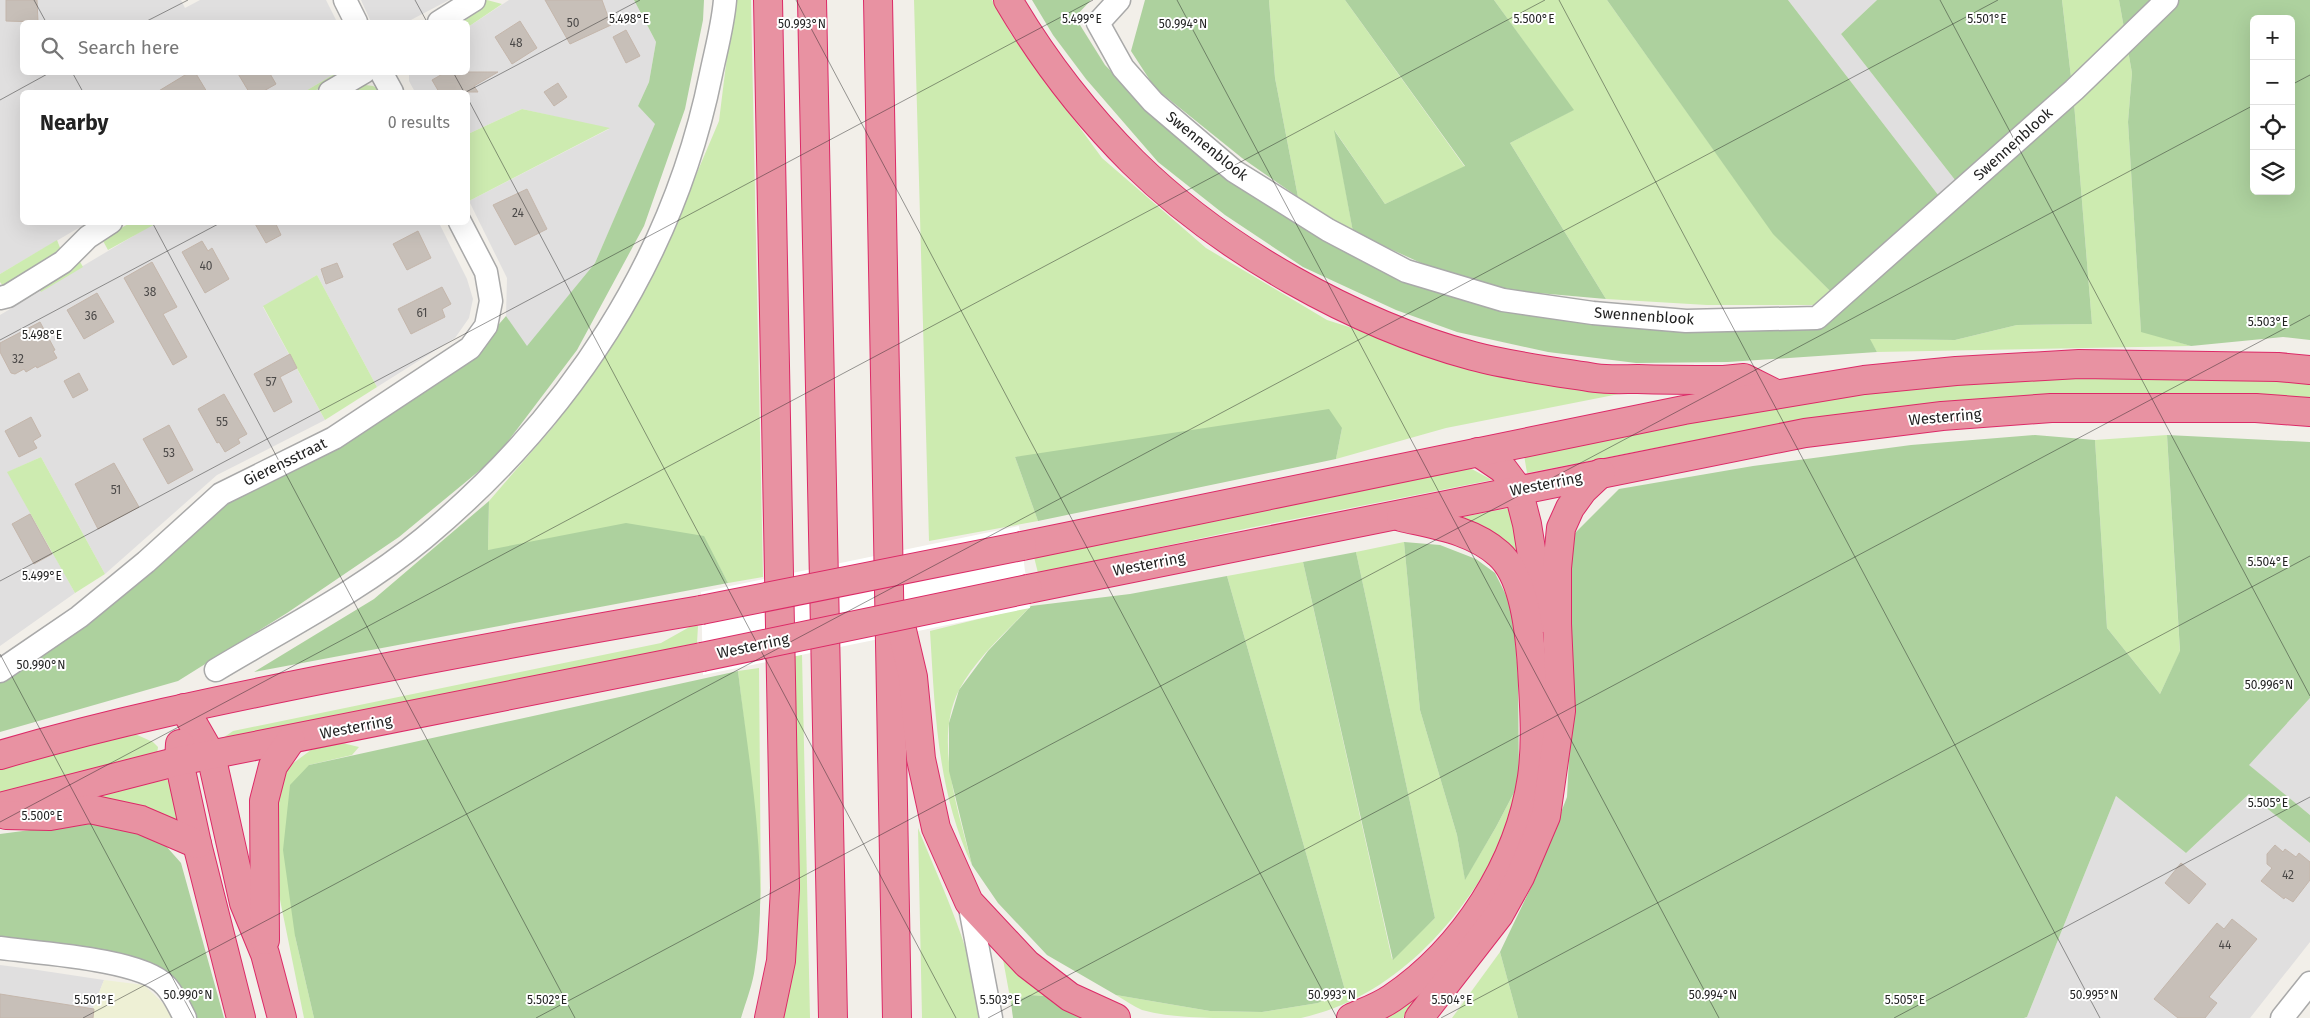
<!DOCTYPE html>
<html lang="en">
<head>
<meta charset="utf-8">
<style>
  :root { --surface:#fff; --page:#f2f2f2; --text:#222; --muted:#767676; --line:#e0e0e0 }
  body { margin:0; font-family:"Fira Sans",sans-serif; background:var(--page); color:var(--text) }
  .controls { position:absolute; right:15px; top:15px; display:grid; overflow:hidden; border-radius:8px; box-shadow:0 5px 20px #0002 }
  .controls button { width:45px; height:45px; display:grid; place-items:center; padding:0; border:0; border-bottom:1px solid var(--line); background:var(--surface); color:var(--text); font:25px sans-serif }
  .list { margin:0; padding:0; list-style:none }
  h2 { display:flex; justify-content:space-between; align-items:center; height:65px; margin:0; padding:0 20px; font-size:21px }
  h2 small { font-size:16px; font-weight:400; color:var(--muted) }
  .icon { flex:none; width:28px; height:28px; fill:none; stroke:currentColor; stroke-width:2; stroke-linecap:round; stroke-linejoin:round }
  .map { position:relative; flex:none; width:2310px; height:1018px; overflow:hidden }
  .search { position:absolute; background:var(--surface); box-shadow:0 5px 20px #0002; left:20px; top:20px; width:450px; height:55px; display:flex; align-items:center; gap:12px; box-sizing:border-box; padding:0 18px; border-radius:8px; color:var(--muted); font-size:19px }
  .panel { position:absolute; background:var(--surface); box-shadow:0 5px 20px #0002; left:20px; top:90px; width:450px; height:135px; border-radius:8px }
  .map>svg:first-child { display:block }
</style>
</head>
<body>
<div class="map">
<svg width="2310" height="1018" viewBox="0 0 2310 1018">
  <rect width="100%" height="100%" fill="#f2efe9"/>
  <g fill="#e0dfdf">
    <path d="M0,0H181L185,8L200,0H326L337,22H22V72L336,73L304,92H22V222L87,223L0,274Z"/>
    <path d="M361,0H449L407,22H371Z"/>
    <path d="M509,0H634L656,42L649,82L638,106L656,124L595,263L527,347L506,316L507,278L469,201L609,129L522,109L468,134V92H415L409,81V73L468,72V27Z"/>
    <path d="M1788,0H1877L1841,34L1959,185L1942,200Z"/>
    <path d="M157,222L439,223L467,279L473,299L469,318L455,338L377,387L317,275L263,307L325,420L217,475L105,574L41,457L8,472L75,593L0,646V315Z"/>
    <path d="M2310,698V815L2248,765Z"/>
    <path d="M2249,794L2310,843V942L2250,1018H2024L2027,1017L2116,796L2186,853Z"/>
    <path d="M0,965L31,969L104,980L89,1018H0Z"/>
  </g>
  <path fill="#eef0d5" d="M104,980L144,985L166,1006L172,1018H89Z"/>
  <g fill="#cdebb0">
    <path d="M487,0L502,4L468,27V22H451Z"/>
    <path d="M734,0H751L763,577L728,583L703,536L488,550L489,501L554,426L622,324L673,229L719,121Z"/>
    <path d="M914,0H992L1011,34L1102,158L1206,248L1327,320L1514,380L1619,394L1446,428L1336,459L1342,428L1015,457L1038,521L929,541Z"/>
    <path d="M1269,0H1345L1465,167L1385,204L1335,131L1353,232L1298,197L1275,78Z"/>
    <path d="M1494,0H1607L1773,233L1831,292L1815,305H1707L1606,299L1510,143L1573,110Z"/>
    <path d="M2062,0H2119L2132,73L2128,122L2141,331L2191,346L1877,352L1869,339L1955,340L2017,325L2092,324L2074,103Z"/>
    <path d="M336,73H344L313,92H304Z"/>
    <path d="M365,85L373,86L384,92H346L354,88Z"/>
    <path d="M522,109L610,128L469,201L468,134Z"/>
    <path d="M130,223H157L108,250L102,239Z"/>
    <path d="M57,240L62,253L3,286L0,282V274Z"/>
    <path d="M79,260L83,267L41,292L37,287Z"/>
    <path d="M317,275L377,387L325,420L263,306Z"/>
    <path d="M2133,377L2225,378L2310,383V400L1789,422L1527,473L1524,455L1807,400L1921,387L2030,380Z"/>
    <path d="M2167,435L2180,652L2160,694L2107,628L2095,440Z"/>
    <path d="M41,457L105,574L75,593L7,472Z"/>
    <path d="M1470,468L1492,480L1249,528L1038,573L1034,557Z"/>
    <path d="M1515,507L1529,580L1457,518Z"/>
    <path d="M1404,542L1420,710L1457,835L1465,879L1496,827L1519,783C1514,801 1511,824 1502,841C1461,922 1393,998 1301,1018C1281,1018 1256,1018 1236,1018C1206,1018 1172,1018 1142,1010C1133,1006 1125,1000 1116,995L1210,1011L1262,1012L1318,1003L1345,990L1227,576L1303,562L1392,959L1435,918L1356,552Z"/>
    <path d="M1031,606C1006,632 976,658 959,690C933,741 959,812 972,865C937,791 935,711 930,631Z"/>
    <path d="M693,625L698,626L697,643L219,745L217,742L233,731L661,643Z"/>
    <path d="M802,655L810,1018H778L790,656Z"/>
    <path d="M759,668L761,905L753,797L738,671Z"/>
    <path d="M135,734L153,742L158,747L157,754L0,796V767L113,737Z"/>
    <path d="M338,742L359,747L352,755L309,765L295,936L314,1018H304L276,880L277,794L288,767L311,750Z"/>
    <path d="M166,779L169,782L179,819L176,823L95,796Z"/>
    <path d="M918,828C943,890 974,952 981,1018H922Z"/>
    <path d="M1500,952L1518,1018H1452Z"/>
    <path d="M1002,954L1046,996L1029,995L1011,1003Z"/>
    <path d="M1426,990L1403,1018H1377Z"/>
  </g>
  <g fill="#add19e" fill-rule="evenodd">
    <path d="M634,0H704L703,20L685,109L644,226L577,350L496,457L399,537L287,613L178,681L0,732V681L226,505L258,483L467,361L506,316L527,346L595,263L655,124L638,106L649,82L656,42Z"/>
    <path d="M1032,0H1091L1075,17L1105,65L1163,124L1382,269L1640,326L1709,332L1818,329L1831,292L1773,234L1607,0H1788L1942,200L1959,185L1841,34L1877,0H2062L2074,103L2092,324L2017,325L1955,340L1870,339L1877,352L1728,362L1636,363L1548,352L1457,332L1396,310L1303,267L1225,215L1158,162L1086,79L1053,35Z"/>
    <path d="M1145,0H1269L1275,78L1298,197L1242,158L1155,88L1131,51Z"/>
    <path d="M1345,0H1494L1574,110L1510,143L1606,299L1505,290L1432,268L1353,232L1334,130L1385,204L1465,166Z"/>
    <path d="M2119,0H2310V340L2283,337L2191,346L2141,332L2128,122L2132,73ZM2254,19H2291V191H2254Z"/>
    <path d="M1329,409L1342,428L1336,459L1038,521L1015,457Z"/>
    <path d="M2035,435L2095,440L2107,628L2160,694L2180,651L2167,435L2310,442V698L2249,765L2310,815V843L2249,794L2186,853L2116,796L2027,1017L2024,1018H1518L1500,952L1535,879L1567,797L1572,700L1569,539L1619,489L1753,466L1911,445Z"/>
    <path d="M489,501L488,550L626,523L704,536L728,583L254,672L374,599Z"/>
    <path d="M1404,542L1440,545L1476,559L1495,573L1513,609L1518,676L1519,783L1496,827L1465,880L1457,835L1420,710Z"/>
    <path d="M1356,552L1435,918L1393,960L1303,562Z"/>
    <path d="M1227,576L1345,990L1318,1003L1262,1012L1210,1011L1116,995L1047,955L998,903L972,865L949,771V723L959,690L988,651L1031,606L1130,594Z"/>
    <path d="M738,671C749,764 770,874 755,967C753,984 746,1001 741,1018H314L295,936L283,850L290,785L309,765Z"/>
    <path d="M99,821L136,831L166,846L181,863L224,1018H195L175,984L0,941V834Z"/>
    <path d="M1029,995L1046,996L1085,1018H1013L1011,1003Z"/>
  </g>
  <path fill="#fff" d="M1019,526L1030,608L703,675L701,592Z"/>
  <g fill="#c7bfb8" stroke="#c4b6ab">
    <path d="M6,0H37L38,22L6,21Z"/>
    <path d="M545,0H602L611,25L570,44Z"/>
    <path d="M520,21L537,48L512,64L495,37Z"/>
    <path d="M626,30L640,56L626,63L613,37Z"/>
    <path d="M190,72H195L207,92H157Z"/>
    <path d="M237,72H269L276,84L262,92H249Z"/>
    <path d="M446,72H498L474,86L478,92H439L432,80Z"/>
    <path d="M558,83L567,97L554,106L544,92Z"/>
    <path d="M527,189L547,229L515,245L493,205Z"/>
    <path d="M254,222H275L281,235L266,243Z"/>
    <path d="M418,231L431,258L407,270L393,244Z"/>
    <path d="M202,241L208,251L212,248L229,279L205,293L182,252Z"/>
    <path d="M152,262L177,307L163,314L187,357L173,365L124,278Z"/>
    <path d="M337,263L343,277L326,284L321,269Z"/>
    <path d="M442,287L451,304L442,309L445,317L411,334L398,309Z"/>
    <path d="M97,293L114,322L84,339L67,310Z"/>
    <path d="M40,322L55,350L53,351L57,358L37,368L36,366L26,372L24,369L15,374L11,373L0,352V343Z"/>
    <path d="M290,354L297,368L280,377L292,402L274,412L254,374Z"/>
    <path d="M79,373L88,390L73,398L64,381Z"/>
    <path d="M224,394L247,434L238,439L240,443L225,452L219,442L217,443L198,409Z"/>
    <path d="M31,417L41,436L33,441L37,448L19,457L5,431Z"/>
    <path d="M169,425L193,470L168,484L143,439Z"/>
    <path d="M114,463L139,507L98,529L75,484Z"/>
    <path d="M30,514L52,554L34,564L12,524Z"/>
    <path d="M2275,845L2283,852L2285,849L2296,857L2299,853L2310,862V880L2293,902L2285,897L2284,899L2261,881L2272,868L2267,864V854Z"/>
    <path d="M2181,863L2206,884L2189,904L2165,883Z"/>
    <path d="M2232,919L2257,939L2209,997L2217,1003L2205,1018H2178L2154,999L2217,923L2224,929Z"/>
    <path d="M0,994L94,1009L93,1018H0Z"/>
  </g>
  <g fill="none" stroke-linecap="round" stroke-linejoin="round">
    <defs>
      <g id="minor">
        <path d="M345,0L356,22"/>
        <path d="M1119,0L1098,23L1123,68L1153,102L1234,171L1328,230L1406,271L1503,300L1593,313L1686,321L1817,318L2074,90L2167,0"/>
        <path d="M439,22L474,0"/>
        <path d="M381,72L392,92"/>
        <path d="M330,92L364,72"/>
        <path d="M0,298L8,296L63,262L88,237L111,222"/>
        <path d="M216,670C286,628 361,590 424,538C570,416 673,261 711,74C716,50 723,25 725,0"/>
        <path d="M0,671L79,617L146,562L221,494L334,438L470,348L486,326L491,301L486,272L460,222"/>
        <path d="M969,902L991,1018"/>
        <path d="M0,948C37,953 141,959 165,985C173,993 180,1008 185,1018"/>
        <path d="M2282,1018L2310,983"/>
      </g>
      <g id="highway">
        <path d="M768,0L785,888L781,961L769,1018"/>
        <path d="M812,0L833,1018"/>
        <path d="M878,0L897,1018"/>
        <path d="M1008,0C1042,58 1086,115 1133,162C1221,249 1354,324 1473,356C1510,366 1557,372 1595,378C1609,380 1624,379 1638,379C1666,380 1695,380 1724,380L1744,378L1776,394"/>
        <path d="M1478,452L1503,469L1518,489L1527,524L1542,618"/>
        <path d="M1022,546L1684,410L1864,380L1956,371L2079,364L2278,367L2310,370"/>
        <path d="M1028,589L1805,433L1942,416L2051,408H2256L2310,412"/>
        <path d="M901,626L913,677L921,759L936,828L969,902L1027,964L1070,997L1116,1018"/>
        <path d="M184,708L211,755L244,903L265,954L282,1018"/>
        <path d="M180,744L179,761L197,844L241,1018"/>
        <path d="M0,755C109,723 219,700 330,678C454,654 577,631 701,610"/>
        <path d="M0,807L179,761L702,657"/>
        <path d="M6,815L50,816L90,809L141,820L197,844"/>
        <path d="M265,940L264,801L273,766L291,740"/>
        <path d="M1351,1018C1364,1012 1379,1007 1392,998C1464,949 1519,864 1532,777C1537,741 1534,704 1532,668C1530,635 1525,577 1499,554C1472,530 1435,525 1401,517"/>
        <path d="M1419,1018L1499,915L1520,877L1546,816L1561,711L1557,624V568L1561,528L1570,508L1583,490L1601,473"/>
      </g>
    </defs>
    <use href="#minor" stroke="#a9a9a9" stroke-width="25"/>
    <use href="#highway" stroke="#dc2a67" stroke-width="30"/>
    <use href="#minor" stroke="#fff" stroke-width="22"/>
    <use href="#highway" stroke="#e892a2" stroke-width="28"/>
    <defs>
      <g id="highway-bridge">
        <path d="M701,610L1022,546"/>
        <path d="M702,657L1028,589"/>
      </g>
    </defs>
    <use href="#highway-bridge" stroke="#dc2a67" stroke-width="30" stroke-linecap="butt"/>
    <use href="#highway-bridge" stroke="#e892a2" stroke-width="28"/>
  </g>
  <path fill="none" stroke="#222" stroke-width="1" stroke-opacity="0.45" d="M34,0L46,22M415,0L427,22M796,0L1337,1018M1177,0L1719,1018M1559,0L2100,1018M1940,0L2310,696M145,22L188,0M72,72L83,92M453,72L464,92M2291,85L2310,75M466,92L640,0M468,99L956,1018M0,100L51,72M152,222L575,1018M0,340L222,222M0,581L1093,0M0,654L194,1018M0,822L1545,0M83,1018L1998,0M536,1018L2254,105M988,1018L2310,315M1441,1018L2310,556M1894,1018L2310,797"/>
  <g text-anchor="middle" dominant-baseline="central" stroke-width="4" stroke-linejoin="round" paint-order="stroke">
    <g font-size="12" fill="#4b4948">
      <text x="573" y="23">50</text>
      <text x="516" y="43">48</text>
      <text x="518" y="213">24</text>
      <text x="206" y="266">40</text>
      <text x="150" y="292">38</text>
      <text x="422" y="313">61</text>
      <text x="91" y="316">36</text>
      <text x="18" y="359">32</text>
      <text x="271" y="382">57</text>
      <text x="222" y="422">55</text>
      <text x="169" y="453">53</text>
      <text x="116" y="490">51</text>
      <text x="2288" y="875">42</text>
      <text x="2225" y="945">44</text>
    </g>
    <g font-size="15" fill="#222" stroke="#fff">
      <text transform="translate(2013 144) rotate(-42)">Swennenblook</text>
      <text transform="translate(1207 146) rotate(39)">Swennenblook</text>
      <text transform="translate(1644 316) rotate(4)">Swennenblook</text>
      <text transform="translate(1945 417) rotate(-5)">Westerring</text>
      <text transform="translate(285 462) rotate(-26)">Gierensstraat</text>
      <text transform="translate(1546 484) rotate(-11)">Westerring</text>
      <text transform="translate(1149 564) rotate(-11)">Westerring</text>
      <text transform="translate(753 646) rotate(-12)">Westerring</text>
      <text transform="translate(356 727) rotate(-11)">Westerring</text>
    </g>
  </g>
  <g font-size="12" text-anchor="middle" fill="#222" stroke="#fff" stroke-width="4" stroke-linejoin="round" paint-order="stroke">
    <text x="629" y="23">5.498°E</text>
    <text x="1082" y="23">5.499°E</text>
    <text x="1534" y="23">5.500°E</text>
    <text x="1987" y="23">5.501°E</text>
    <text x="802" y="28">50.993°N</text>
    <text x="1183" y="28">50.994°N</text>
    <text x="2268" y="326">5.503°E</text>
    <text x="42" y="339">5.498°E</text>
    <text x="2268" y="566">5.504°E</text>
    <text x="42" y="580">5.499°E</text>
    <text x="41" y="669">50.990°N</text>
    <text x="2269" y="689">50.996°N</text>
    <text x="2268" y="807">5.505°E</text>
    <text x="42" y="820">5.500°E</text>
    <text x="188" y="999">50.990°N</text>
    <text x="1332" y="999">50.993°N</text>
    <text x="1713" y="999">50.994°N</text>
    <text x="2094" y="999">50.995°N</text>
    <text x="94" y="1004">5.501°E</text>
    <text x="547" y="1004">5.502°E</text>
    <text x="1000" y="1004">5.503°E</text>
    <text x="1452" y="1004">5.504°E</text>
    <text x="1905" y="1004">5.505°E</text>
  </g>
</svg>
<div class="controls">
<button>+</button>
<button>−</button>
<button><svg class="icon" aria-label="locate" viewBox="0 0 24 24"><circle cx="12" cy="12" r="6"/><path d="M12 2v4M12 18v4M2 12h4M18 12h4"/></svg></button>
<button><svg class="icon" aria-label="layers" viewBox="0 0 24 24"><path d="M12 4l9 5-9 5-9-5zM3 14l9 5 9-5"/></svg></button>
</div>
<div class="search"><svg class="icon" aria-label="search" viewBox="0 0 24 24"><circle cx="10" cy="10" r="6"/><path d="M15 15l6 6"/></svg>Search here</div>
<section class="panel">
<h2>Nearby<small>0 results</small></h2>
<ul class="list">
</ul>
</section>
</div>
</body>
</html>
